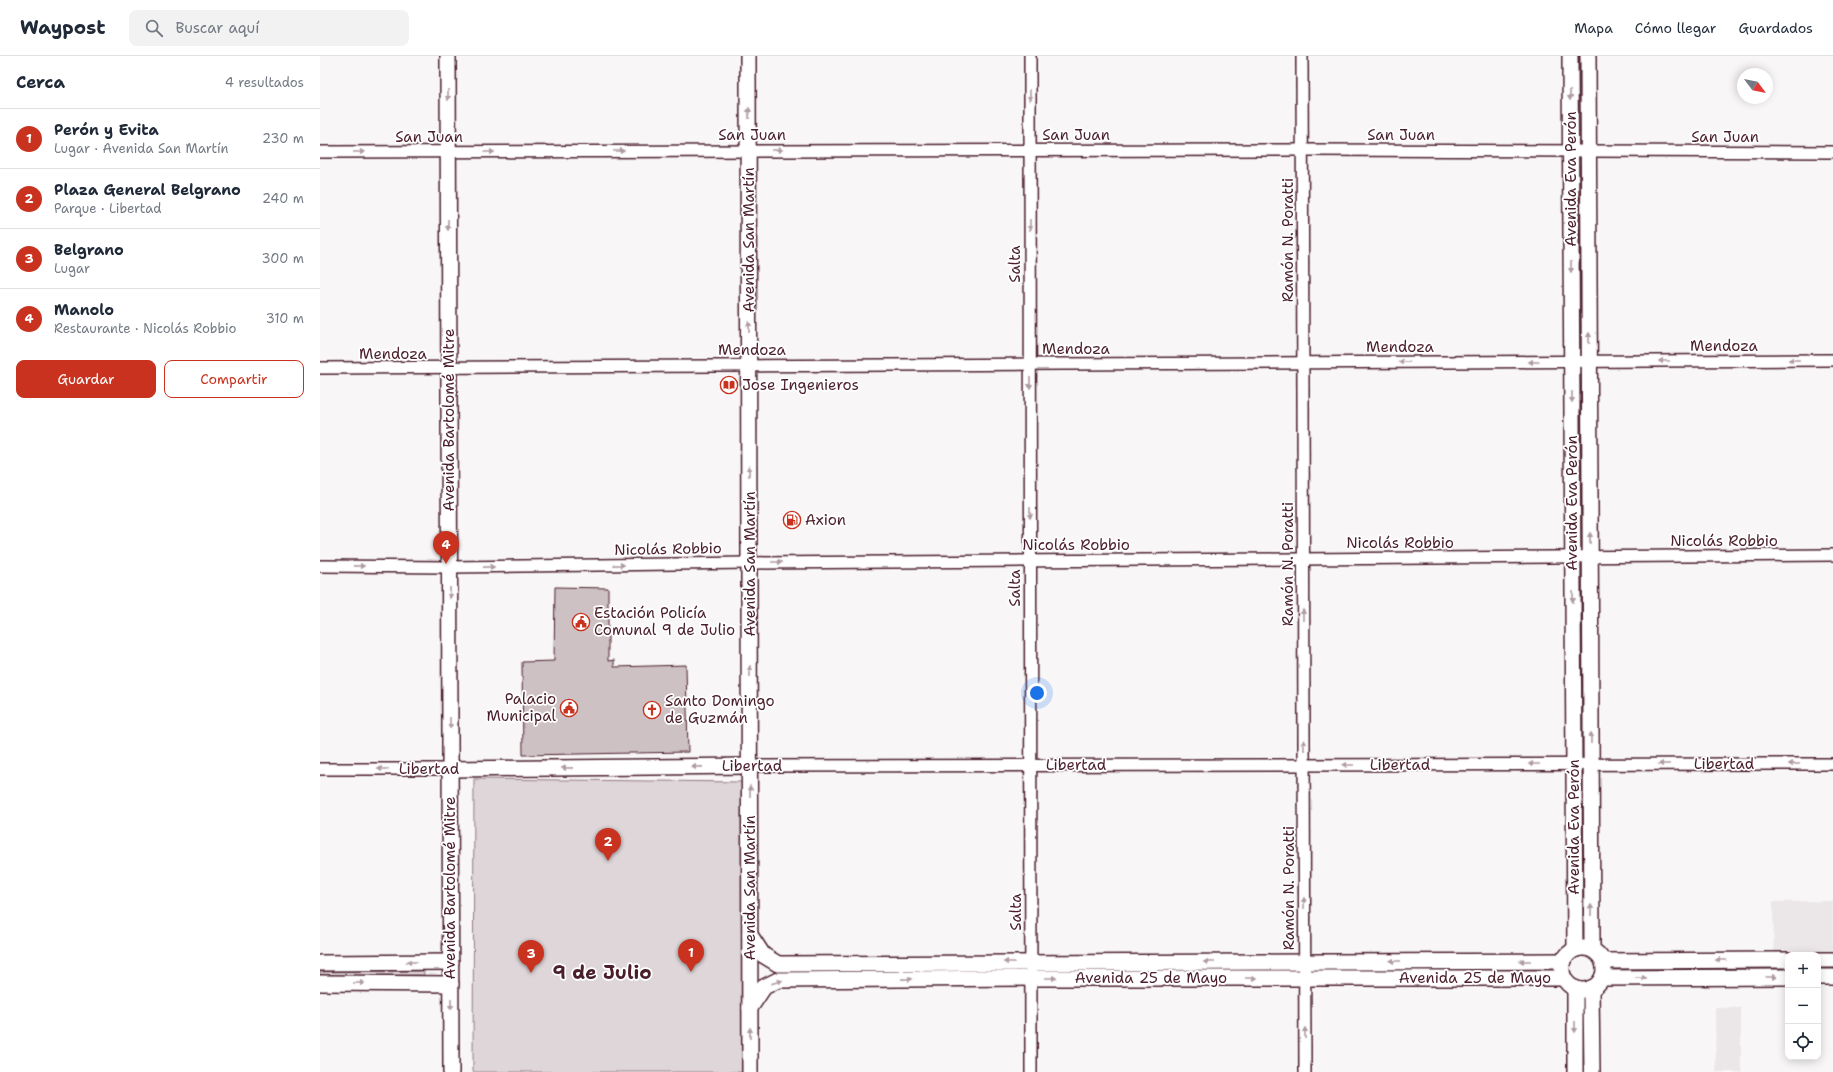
<!DOCTYPE html>
<html lang="es">
<head>
<meta charset="utf-8">
<style>
  :root { --surface:#fff; --page:#f2f2f3; --text:#1f2937; --muted:#747a83; --line:#e0e1e3; --accent:#c8321e }
  body { margin:0; font-family:"Shantell Sans",sans-serif; background:var(--page); color:var(--text) }
  .controls { position:absolute; right:12px; bottom:12px; display:grid; overflow:hidden; border-radius:8px; box-shadow:0 2px 10px #0003 }
  .controls button { width:36px; height:36px; display:grid; place-items:center; padding:0; border:0; border-bottom:1px solid var(--line); background:var(--surface); color:var(--text); font:20px sans-serif }
  .compass { position:absolute; left:1417px; top:12px; width:36px; height:36px; border-radius:50%; background:var(--surface); box-shadow:0 2px 10px #0003; rotate:122deg }
  .you { position:absolute; left:717px; top:637px; width:14px; height:14px; margin:-10px; border:3px solid #fff; border-radius:50%; background:#1a73e8; box-shadow:0 0 0 6px #1a73e833 }
  .badge { display:grid; place-items:center; width:26px; height:26px; border-radius:50%; background:var(--accent); color:#fff; font-size:13px; font-weight:700 }
  .pin { position:absolute; translate:-50% -33px; filter:drop-shadow(0 1px 2px #0008) }
  .pin::after { content:''; position:absolute; top:21px; width:14px; height:12px; background:inherit; clip-path:polygon(0 0,100% 0,50% 100%) }
  .list { margin:0; padding:0; list-style:none }
  h2 { display:flex; justify-content:space-between; align-items:center; height:52px; margin:0; padding:0 16px; font-size:17px }
  h2 small { font-size:13px; font-weight:400; color:var(--muted) }
  .list li { display:grid; grid-template-columns:26px 1fr auto; gap:12px; align-items:center; box-sizing:border-box; height:60px; padding:0 16px; border-top:1px solid var(--line) }
  .list b { display:block; font-size:15px; white-space:nowrap }
  .list p { margin:0; font-size:13px; white-space:nowrap; color:var(--muted) }
  .list em { font-size:13px; font-style:normal; color:var(--muted) }
  .actions { display:flex; gap:8px; padding:12px 16px }
  .actions a { flex:1; padding:9px 0; border:1px solid var(--accent); border-radius:8px; text-align:center; font-size:14px; color:var(--accent) }
  .actions .main { background:var(--accent); color:#fff }
  .icon { flex:none; width:22px; height:22px; fill:none; stroke:currentColor; stroke-width:2; stroke-linecap:round; stroke-linejoin:round }
  .map { position:relative; flex:none; width:1513px; height:1016px; overflow:hidden }
  header { display:flex; align-items:center; gap:24px; box-sizing:border-box; height:56px; padding:0 20px; background:var(--surface); border-bottom:1px solid var(--line) }
  header strong { font-size:19px }
  nav { display:flex; gap:22px; margin-inline-start:auto; font-size:14px }
  .search { width:280px; height:36px; background:var(--page); display:flex; align-items:center; gap:10px; box-sizing:border-box; padding:0 14px; border-radius:8px; color:var(--muted); font-size:15px }
  main { display:flex }
  aside { flex:1; background:var(--surface) }
  .map>svg:first-child { display:block }
</style>
</head>
<body>
<header>
<strong>Waypost</strong>
<div class="search"><svg class="icon" aria-label="search" viewBox="0 0 24 24"><circle cx="10" cy="10" r="6"/><path d="M15 15l6 6"/></svg>Buscar aquí</div>
<nav><a>Mapa</a><a>Cómo llegar</a><a>Guardados</a></nav>
</header>
<main>
<aside>
<h2>Cerca<small>4 resultados</small></h2>
<ul class="list">
<li><span class="badge">1</span><div><b>Perón y Evita</b><p>Lugar · Avenida San Martín</p></div><em>230 m</em></li>
<li><span class="badge">2</span><div><b>Plaza General Belgrano</b><p>Parque · Libertad</p></div><em>240 m</em></li>
<li><span class="badge">3</span><div><b>Belgrano</b><p>Lugar</p></div><em>300 m</em></li>
<li><span class="badge">4</span><div><b>Manolo</b><p>Restaurante · Nicolás Robbio</p></div><em>310 m</em></li>
</ul>
<div class="actions"><a class="main">Guardar</a><a>Compartir</a></div>
</aside>
<div class="map">
<svg width="1513" height="1016" viewBox="0 0 1513 1016">
  <rect width="100%" height="100%" fill="#f8f6f7"/>
  <filter id="ink" filterUnits="userSpaceOnUse"><feTurbulence type="fractalNoise" baseFrequency=".025" numOctaves="2"/><feDisplacementMap in="SourceGraphic" scale="8" xChannelSelector="R" yChannelSelector="G"/><feConvolveMatrix kernelMatrix="1 2 1 2 8 2 1 2 1" color-interpolation-filters="sRGB"/></filter>
  <g filter="url(#ink)">
    <g fill="#ebe6e8">
      <path d="M1513,845V900L1454,899L1453,846Z"/>
      <path d="M1395,952H1421V1016H1396Z"/>
    </g>
    <g fill="#ded6d9" stroke="#947a82">
      <path d="M1256,0H1262V76L1256,77Z"/>
      <path d="M1258,110H1263L1264,276H1258Z"/>
      <rect x="1258" y="316" width="6" height="166"/>
      <path d="M1259,521H1265V687L1259,688Z"/>
      <path d="M1259,718H1265L1266,884H1260Z"/>
      <path d="M154,723L422,726L423,1016H153Z"/>
      <path d="M1295,910L1468,911V916H1295Z"/>
      <path d="M1234,911V915L1003,917V913Z"/>
      <path d="M104,915V919L0,920V916Z"/>
      <rect x="1260" y="942" width="6" height="74"/>
    </g>
    <path fill="#cdc1c4" stroke="#4a1f2b" d="M235,531L288,532V605L294,604V611L366,609L368,696L203,699L202,606L234,605Z"/>
    <g fill="none" stroke-linecap="round" stroke-linejoin="round">
      <defs>
        <g id="street">
          <path d="M710,0L711,1016"/>
          <path d="M982,0L985,1016"/>
          <path d="M0,96L983,94L1513,96"/>
          <path d="M0,312L1513,304"/>
          <path d="M0,510L130,511L430,507L1513,499"/>
          <path d="M430,710L1513,708"/>
          <path d="M0,713H130"/>
        </g>
        <g id="secondary">
          <path d="M128,0L131,1016"/>
          <path d="M428,0L430,1016"/>
          <path d="M1250,0L1255,893"/>
          <path d="M1268,0L1272,893"/>
          <path d="M130,713L430,710"/>
          <path d="M430,879L443,899L458,908L1244,905"/>
          <circle cx="1263" cy="913" r="21"/>
          <path d="M1498,904H1513"/>
          <path d="M1283,905L1468,904"/>
          <path d="M0,907L131,906"/>
          <path d="M1498,921H1513"/>
          <path d="M1282,922L1468,921"/>
          <path d="M0,927L131,928"/>
          <path d="M1255,932V1016"/>
          <path d="M1271,932L1272,1016"/>
          <path d="M430,952L444,931L458,924L711,922H1244"/>
        </g>
      </defs>
      <use href="#street" stroke="#4a1f2b" stroke-width="14"/>
      <use href="#secondary" stroke="#4a1f2b" stroke-width="18"/>
      <use href="#street" stroke="#fff" stroke-width="11"/>
      <use href="#secondary" stroke="#fff" stroke-width="15"/>
    </g>
    <defs><path id="oneway-solid" d="M-6-.8H1V-3.2L6.5 0L1 3.2V.8H-6Z"/></defs>
    <g fill="#ae9aa0">
      <use href="#oneway-solid" transform="translate(128 39) rotate(90)"/>
      <use href="#oneway-solid" transform="translate(710 39) rotate(90)"/>
      <use href="#oneway-solid" transform="translate(1250 39) rotate(90)"/>
      <use href="#oneway-solid" transform="translate(429 57) rotate(-90)"/>
      <use href="#oneway-solid" transform="translate(457 94)"/>
      <use href="#oneway-solid" transform="translate(299 95)"/>
      <use href="#oneway-solid" transform="translate(39 96)"/>
      <use href="#oneway-solid" transform="translate(169 96)"/>
      <use href="#oneway-solid" transform="translate(128 169) rotate(90)"/>
      <use href="#oneway-solid" transform="translate(710 169) rotate(90)"/>
      <use href="#oneway-solid" transform="translate(1251 211) rotate(90)"/>
      <use href="#oneway-solid" transform="translate(429 271) rotate(-90)"/>
      <use href="#oneway-solid" transform="translate(1269 282) rotate(-90)"/>
      <use href="#oneway-solid" transform="translate(1474 304) rotate(180)"/>
      <use href="#oneway-solid" transform="translate(1344 305) rotate(180)"/>
      <use href="#oneway-solid" transform="translate(1084 306) rotate(180)"/>
      <use href="#oneway-solid" transform="translate(1214 306) rotate(180)"/>
      <use href="#oneway-solid" transform="translate(710 327) rotate(90)"/>
      <use href="#oneway-solid" transform="translate(1252 341) rotate(90)"/>
      <use href="#oneway-solid" transform="translate(429 415) rotate(-90)"/>
      <use href="#oneway-solid" transform="translate(710 457) rotate(90)"/>
      <use href="#oneway-solid" transform="translate(1270 482) rotate(-90)"/>
      <use href="#oneway-solid" transform="translate(457 506)"/>
      <use href="#oneway-solid" transform="translate(299 509) rotate(-1)"/>
      <use href="#oneway-solid" transform="translate(39 510) rotate(1)"/>
      <use href="#oneway-solid" transform="translate(169 511) rotate(-1)"/>
      <use href="#oneway-solid" transform="translate(130 537) rotate(90)"/>
      <use href="#oneway-solid" transform="translate(1253 541) rotate(90)"/>
      <use href="#oneway-solid" transform="translate(983 559) rotate(-90)"/>
      <use href="#oneway-solid" transform="translate(430 615) rotate(-90)"/>
      <use href="#oneway-solid" transform="translate(130 667) rotate(90)"/>
      <use href="#oneway-solid" transform="translate(1271 682) rotate(-90)"/>
      <use href="#oneway-solid" transform="translate(984 689) rotate(-90)"/>
      <use href="#oneway-solid" transform="translate(1214 708) rotate(180)"/>
      <use href="#oneway-solid" transform="translate(1344 708) rotate(180)"/>
      <use href="#oneway-solid" transform="translate(1474 708) rotate(180)"/>
      <use href="#oneway-solid" transform="translate(1028 709) rotate(180)"/>
      <use href="#oneway-solid" transform="translate(377 711) rotate(179)"/>
      <use href="#oneway-solid" transform="translate(247 712) rotate(179)"/>
      <use href="#oneway-solid" transform="translate(63 713) rotate(-180)"/>
      <use href="#oneway-solid" transform="translate(430 735) rotate(-90)"/>
      <use href="#oneway-solid" transform="translate(984 847) rotate(-90)"/>
      <use href="#oneway-solid" transform="translate(1271 854) rotate(-90)"/>
      <use href="#oneway-solid" transform="translate(1401 904) rotate(180)"/>
      <use href="#oneway-solid" transform="translate(1075 905) rotate(180)"/>
      <use href="#oneway-solid" transform="translate(1205 905) rotate(180)"/>
      <use href="#oneway-solid" transform="translate(92 906) rotate(180)"/>
      <use href="#oneway-solid" transform="translate(689 906) rotate(180)"/>
      <use href="#oneway-solid" transform="translate(889 906) rotate(180)"/>
      <use href="#oneway-solid" transform="translate(1451 921)"/>
      <use href="#oneway-solid" transform="translate(731 922)"/>
      <use href="#oneway-solid" transform="translate(931 922)"/>
      <use href="#oneway-solid" transform="translate(1321 922)"/>
      <use href="#oneway-solid" transform="translate(587 923) rotate(-1)"/>
      <use href="#oneway-solid" transform="translate(457 926) rotate(-16)"/>
      <use href="#oneway-solid" transform="translate(39 927)"/>
      <use href="#oneway-solid" transform="translate(131 948) rotate(90)"/>
      <use href="#oneway-solid" transform="translate(1255 971) rotate(90)"/>
      <use href="#oneway-solid" transform="translate(430 977) rotate(-90)"/>
      <use href="#oneway-solid" transform="translate(985 977) rotate(-90)"/>
    </g>
  </g>
  <defs>
    <symbol id="library-ring" viewBox="-11 -11 22 22"><circle r="9.5" fill="#fff" stroke="#c8321e" stroke-width="1.5"/><path d="M-6-4Q-3-5.5-.7-3.5V5Q-3 3-6 4ZM6-4Q3-5.5 .7-3.5V5Q3 3 6 4Z" fill="#c8321e"/></symbol>
    <symbol id="fuel-ring" viewBox="-11 -11 22 22"><circle r="9.5" fill="#fff" stroke="#c8321e" stroke-width="1.5"/><path d="M-5.5-6h7V0h2V4h1.3V-2.5L3-4.5l.8-.8L6-3V5H2.5V1h-1V6h-7ZM-4.2-4.7v3.2H.2V-4.7Z" fill="#c8321e"/></symbol>
    <symbol id="civic-ring" viewBox="-11 -11 22 22"><circle r="9.5" fill="#fff" stroke="#c8321e" stroke-width="1.5"/><path d="M-.6-6.5H3V-4.5H.6V-3L4-1V1h2V6H-6V1h2V-1L-.6-3ZM-1.2 2.5V6h2.4V2.5Z" fill="#c8321e"/></symbol>
    <symbol id="church-ring" viewBox="-11 -11 22 22"><circle r="9.5" fill="#fff" stroke="#c8321e" stroke-width="1.5"/><path d="M-1.2-6h2.4v3.5h3.3v2.4h-3.3V6h-2.4V-.1h-3.3v-2.4h3.3Z" fill="#c8321e"/></symbol>
  </defs>
  <g fill-rule="evenodd">
    <use href="#library-ring" x="399" y="319" width="20" height="20"/>
    <use href="#fuel-ring" x="462" y="454" width="20" height="20"/>
    <use href="#civic-ring" x="251" y="556" width="20" height="20"/>
    <use href="#civic-ring" x="239" y="642" width="20" height="20"/>
    <use href="#church-ring" x="322" y="644" width="20" height="20"/>
  </g>
  <g text-anchor="middle" dominant-baseline="central" stroke-width="3.5" stroke-linejoin="round" paint-order="stroke">
    <g font-size="15" fill="#4a1f2b" stroke="#fff">
      <text x="432" y="79">San Juan</text>
      <text x="756" y="79">San Juan</text>
      <text x="1081" y="79">San Juan</text>
      <text x="109" y="81">San Juan</text>
      <text x="1405" y="81">San Juan</text>
      <text transform="translate(1251 123) rotate(-90)">Avenida Eva Perón</text>
      <text transform="translate(429 184) rotate(-90)">Avenida San Martín</text>
      <text transform="translate(968 184) rotate(-90)">Ramón N. Poratti</text>
      <text transform="translate(695 208) rotate(-90)">Salta</text>
      <text x="1404" y="290">Mendoza</text>
      <text x="1080" y="291">Mendoza</text>
      <text x="756" y="293">Mendoza</text>
      <text x="432" y="294">Mendoza</text>
      <text x="73" y="298">Mendoza</text>
      <text transform="translate(129 364) rotate(-90)">Avenida Bartolomé Mitre</text>
      <text transform="translate(1252 447) rotate(-90)">Avenida Eva Perón</text>
      <text x="1404" y="485">Nicolás Robbio</text>
      <text x="1080" y="487">Nicolás Robbio</text>
      <text x="756" y="489">Nicolás Robbio</text>
      <text transform="translate(348 493) rotate(-1)">Nicolás Robbio</text>
      <text transform="translate(430 508) rotate(-90)">Avenida San Martín</text>
      <text transform="translate(968 508) rotate(-90)">Ramón N. Poratti</text>
      <text transform="translate(695 532) rotate(-90)">Salta</text>
      <text x="1404" y="708">Libertad</text>
      <text x="756" y="709">Libertad</text>
      <text x="1080" y="709">Libertad</text>
      <text x="432" y="710">Libertad</text>
      <text x="109" y="713">Libertad</text>
      <text transform="translate(1254 771) rotate(-90)">Avenida Eva Perón</text>
      <text transform="translate(130 832) rotate(-90)">Avenida Bartolomé Mitre</text>
      <text transform="translate(430 832) rotate(-90)">Avenida San Martín</text>
      <text transform="translate(969 832) rotate(-90)">Ramón N. Poratti</text>
      <text transform="translate(696 856) rotate(-90)">Salta</text>
      <text x="831" y="922">Avenida 25 de Mayo</text>
      <text x="1155" y="922">Avenida 25 de Mayo</text>
    </g>
    <g font-size="15" fill="#4a1f2b" stroke="#fff" text-anchor="start">
      <text x="422" y="329">Jose Ingenieros</text>
      <text x="485" y="464">Axion</text>
      <text x="274" y="557">Estación Policía<tspan x="274" dy="17">Comunal 9 de Julio</tspan></text>
      <text x="236" y="643" text-anchor="end">Palacio<tspan x="236" dy="17">Municipal</tspan></text>
      <text x="345" y="645">Santo Domingo<tspan x="345" dy="17">de Guzmán</tspan></text>
    </g>
    <g font-size="19" font-weight="bold" fill="#4a1f2b" stroke="#fff">
      <text x="282" y="916">9 de Julio</text>
    </g>
  </g>
</svg>
<div class="controls">
<button>+</button>
<button>−</button>
<button><svg class="icon" aria-label="locate" viewBox="0 0 24 24"><circle cx="12" cy="12" r="6"/><path d="M12 2v4M12 18v4M2 12h4M18 12h4"/></svg></button>
</div>
<svg class="compass" viewBox="-18 -18 36 36"><path d="M0-13l5 13h-10z" fill="#e53935"/><path d="M0 13l5-13h-10z" fill="#747a83"/></svg>
<div class="you"></div>
<div class="pin badge" style="left:371px;top:916px">1</div>
<div class="pin badge" style="left:288px;top:805px">2</div>
<div class="pin badge" style="left:211px;top:917px">3</div>
<div class="pin badge" style="left:126px;top:508px">4</div>
</div>
</main>
</body>
</html>
